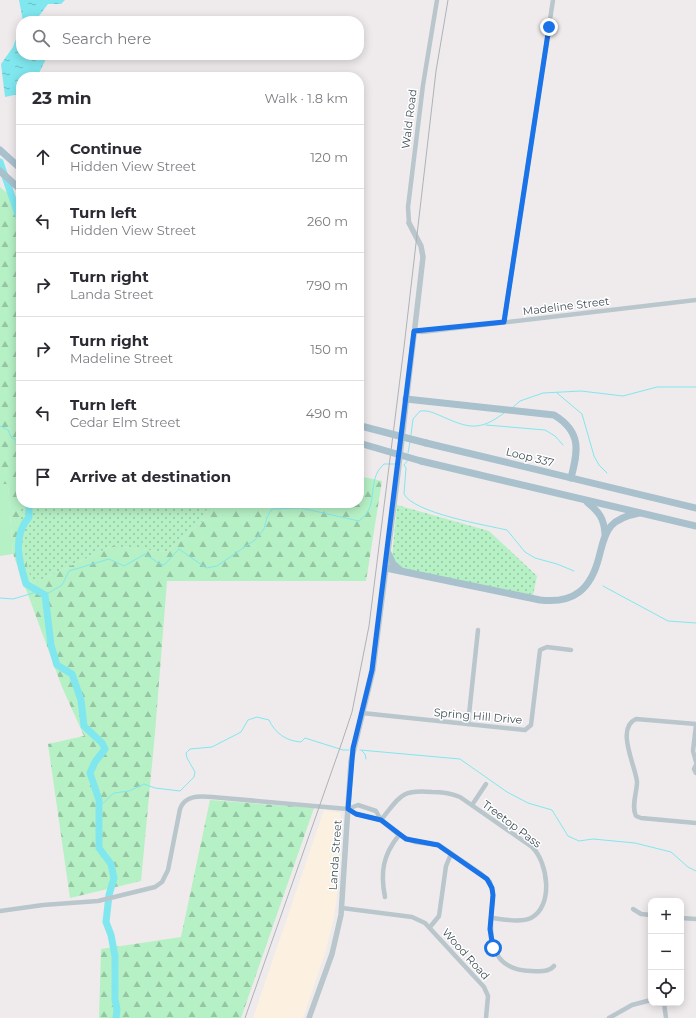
<!DOCTYPE html>
<html lang="en">
<head>
<meta charset="utf-8">
<style>
  :root { --surface:#fff; --page:#f2f2f3; --text:#2b2b33; --muted:#7c7c81; --line:#e1e1e2 }
  body { margin:0; font-family:Montserrat,sans-serif; background:var(--page); color:var(--text) }
  .controls { position:absolute; right:12px; bottom:12px; display:grid; overflow:hidden; border-radius:8px; box-shadow:0 2px 10px #0003 }
  .controls button { width:36px; height:36px; display:grid; place-items:center; padding:0; border:0; border-bottom:1px solid var(--line); background:var(--surface); color:var(--text); font:20px sans-serif }
  .stop { position:absolute; width:12px; height:12px; margin:-9px; border:3px solid #1a73e8; border-radius:50%; background:#fff }
  .stop.end { background:#1a73e8; border-color:#fff; box-shadow:0 1px 4px #0008 }
  .list { margin:0; padding:0; list-style:none }
  h2 { display:flex; justify-content:space-between; align-items:center; height:52px; margin:0; padding:0 16px; font-size:17px }
  h2 small { font-size:13px; font-weight:400; color:var(--muted) }
  .list li { display:grid; grid-template-columns:26px 1fr auto; gap:12px; align-items:center; box-sizing:border-box; height:64px; padding:0 16px; border-top:1px solid var(--line) }
  .list b { display:block; font-size:15px; white-space:nowrap }
  .list p { margin:0; font-size:13px; white-space:nowrap; color:var(--muted) }
  .list em { font-size:13px; font-style:normal; color:var(--muted) }
  .icon { flex:none; width:22px; height:22px; fill:none; stroke:currentColor; stroke-width:2; stroke-linecap:round; stroke-linejoin:round }
  .map { position:relative; flex:none; width:696px; height:1018px; overflow:hidden }
  .search { position:absolute; background:var(--surface); box-shadow:0 2px 10px #0003; left:16px; top:16px; width:348px; height:44px; display:flex; align-items:center; gap:10px; box-sizing:border-box; padding:0 14px; border-radius:16px; color:var(--muted); font-size:15px }
  .panel { position:absolute; background:var(--surface); box-shadow:0 2px 10px #0003; left:16px; top:72px; width:348px; height:436px; border-radius:16px }
  .map>svg:first-child { display:block }
</style>
</head>
<body>
<div class="map">
<svg width="696" height="1018" viewBox="0 0 696 1018">
  <defs>
    <pattern id="forest-firs" width="22" height="20" patternUnits="userSpaceOnUse"><rect width="22" height="20" fill="#b6f0c5"/><path d="M5 1l3.5 6h-7zM16 11l3.5 6h-7z" fill="#96c5a3"/></pattern>
    <pattern id="park-dots" width="8" height="8" patternUnits="userSpaceOnUse"><rect width="8" height="8" fill="#b6f0c5"/><path d="M2 2h.1M6 6h.1" fill="none" stroke="#96c5a3" stroke-width="1.8" stroke-linecap="round"/></pattern>
    <pattern id="water-ripples" width="26" height="14" patternUnits="userSpaceOnUse"><rect width="26" height="14" fill="#80e7ef"/><path d="M2 4q2-2 4 0t4 0M15 11q2-2 4 0t4 0" fill="none" stroke="#6abec5"/></pattern>
  </defs>
  <rect width="100%" height="100%" fill="#efebec"/>
  <path fill="#fcf1e1" d="M324,810L341,813L337,896L334,917L326,950L303,1018H253Z"/>
  <path fill="#b6f0c5" d="M0,484H8L13,554L0,556Z"/>
  <g fill="url(#forest-firs)">
    <path d="M0,187L17,201L21,209L20,534L32,584L112,546L167,552L205,519L208,503H359V476L382,481L366,581H167L155,733L141,881L70,898L48,744L84,736L62,687L13,554L8,484H0Z"/>
    <path d="M210,800L314,808L241,1018H99L101,949L181,937Z"/>
  </g>
  <g fill="url(#park-dots)">
    <path d="M21,449V503H208L205,519L167,552L112,546L32,584L20,535L19,458Z"/>
    <path d="M397,505L489,531L537,576L533,595L407,571L398,566L392,557Z"/>
  </g>
  <g fill="url(#water-ripples)">
    <path d="M19,0H65L61,4H48L39,16L38,21H23Z"/>
    <path d="M21,26V55H48L37,77H21L19,94L5,97L1,64L13,47Z"/>
  </g>
  <g fill="none" stroke-linecap="round" stroke-linejoin="round">
    <g stroke="#80e7ef" stroke-width="1">
      <path d="M557,393L582,414L594,456L599,465L607,473"/>
      <path d="M512,408L520,401L543,393L581,391L623,396L657,387H696"/>
      <path d="M486,425L545,430L555,436L563,445"/>
      <path d="M0,426L8,430L11,437L19,442"/>
      <path d="M411,435L413,419L420,411C428,410 434,413 441,416C468,428 479,432 504,413"/>
      <path d="M408,453L410,442"/>
      <path d="M408,460L404,465L406,468L404,494C414,513 485,525 507,530L525,552L535,558L557,564L574,571"/>
      <path d="M603,586L668,621L696,623"/>
      <path d="M45,595L62,585L69,571L109,559L124,566L145,554L160,564L164,565L179,549L206,568L217,566L255,540L264,529L267,517L272,509L301,508L359,521C381,505 365,481 384,464H395"/>
      <path d="M0,598L13,599L40,591"/>
      <path d="M360,750L460,759L507,792L528,803L552,810L568,836L579,841L593,839L635,843L671,852L688,867L696,871"/>
      <path d="M362,751L365,754L366,759"/>
      <path d="M99,807L114,793L129,791L144,784L155,788L180,791L194,777L195,772L187,758L186,753L190,749L212,747L241,732L248,720L257,717L269,720C275,733 286,741 301,742L305,738L343,750H349"/>
    </g>
    <g stroke="#80e7ef" stroke-width="7">
      <path d="M0,162L21,223"/>
      <path d="M21,429L19,442L21,451"/>
      <path d="M29,503V517C12,537 19,561 26,584L45,595L51,645L57,665L72,674L81,700L84,726L102,743L105,749L95,762L90,773L99,800V848L111,864L114,878L109,895L106,922L111,935L115,956V1000L117,1009L116,1018"/>
    </g>
    <g stroke="#b9c6cc" stroke-width="4.5">
      <path d="M409,223L408,207L423,85L437,0"/>
      <path d="M504,322L553,0"/>
      <path d="M414,331L422,332L696,300"/>
      <path d="M362,713L525,730L531,725L540,650L547,647L571,650"/>
      <path d="M468,724L478,630"/>
      <path d="M696,724L636,719C615,728 636,767 637,782C637,792 631,807 636,816L641,818L696,823"/>
      <path d="M696,725L693,751L696,762"/>
      <path d="M696,765L694,769L696,773"/>
      <path d="M472,805L486,784"/>
      <path d="M348,809L356,814L381,820"/>
      <path d="M381,820C400,797 400,789 432,792C442,792 451,793 460,797L532,847C548,862 554,906 531,918C520,923 503,919 491,918"/>
      <path d="M385,897C380,872 383,855 399,835"/>
      <path d="M342,908L412,917L425,923L484,987L488,996L486,1018"/>
      <path d="M633,909L641,914L651,915"/>
      <path d="M0,911L43,905L98,901L155,887L162,882L168,870L180,809C185,795 199,796 212,797L348,809L358,805L376,811L381,820L399,835L415,842L439,845L480,873L490,882L493,895C490,928 484,970 531,971C539,971 548,973 554,966"/>
      <path d="M681,918L696,919"/>
      <path d="M430,927L439,916L446,866L451,854"/>
      <path d="M664,1003L666,1018"/>
      <path d="M609,1018L632,1005L651,1000"/>
    </g>
    <path stroke="#b9c6cc" stroke-width="5.5" d="M309,1018L332,954L341,915L351,761L373,670L399,465L423,257L421,246L409,223"/>
    <g stroke="#a9c0cd" stroke-width="7">
      <path d="M0,150L21,169"/>
      <path d="M0,171L21,190"/>
      <path d="M406,399L554,415C582,432 578,451 571,478"/>
      <path d="M426,443L696,508"/>
      <path d="M421,461L696,526"/>
      <path d="M587,502C599,512 604,518 605,534"/>
      <path d="M388,553L393,564L400,570"/>
      <path d="M386,568L540,600C574,604 591,589 599,557C602,546 604,534 611,526C618,518 629,515 639,513"/>
    </g>
    <path stroke="#adb2b7" stroke-width="1" d="M245,1018L342,742L352,712L369,626L404,347L436,71L448,0"/>
    <g stroke="#a9c0cd" stroke-width="7">
      <path d="M361,426L426,443"/>
      <path d="M359,443L421,461"/>
    </g>
  </g>
  <g fill="none" stroke-linecap="round" stroke-linejoin="round">
    <path stroke="#1a73e8" stroke-width="5" d="M493,948L490,929L493,895L492,888L487,879L438,845L406,839L381,820L356,814L348,809L353,748L372,670L414,331L504,322L549,27"/>
  </g>
  <g text-anchor="middle" dominant-baseline="central" stroke-width="3" stroke-linejoin="round" paint-order="stroke">
    <g font-size="11" fill="#43525a" stroke="#fff">
      <text transform="translate(409 119) rotate(-83)">Wald Road</text>
      <text transform="translate(566 306) rotate(-7)">Madeline Street</text>
      <text transform="translate(530 457) rotate(14)">Loop 337</text>
      <text transform="translate(478 716) rotate(5)">Spring Hill Drive</text>
      <text transform="translate(512 824) rotate(37)">Treetop Pass</text>
      <text transform="translate(335 855) rotate(-86)">Landa Street</text>
      <text transform="translate(466 954) rotate(48)">Wood Road</text>
    </g>
  </g>
</svg>
<div class="controls">
<button>+</button>
<button>−</button>
<button><svg class="icon" aria-label="locate" viewBox="0 0 24 24"><circle cx="12" cy="12" r="6"/><path d="M12 2v4M12 18v4M2 12h4M18 12h4"/></svg></button>
</div>
<div class="stop" style="left:493px;top:948px"></div>
<div class="stop end" style="left:549px;top:27px"></div>
<div class="search"><svg class="icon" aria-label="search" viewBox="0 0 24 24"><circle cx="10" cy="10" r="6"/><path d="M15 15l6 6"/></svg>Search here</div>
<section class="panel">
<h2>23 min<small>Walk · 1.8 km</small></h2>
<ul class="list">
<li><svg class="icon" aria-label="ahead" viewBox="0 0 24 24"><path d="M12 20V5M6 11l6-6 6 6"/></svg><div><b>Continue</b><p>Hidden View Street</p></div><em>120 m</em></li>
<li><svg class="icon" aria-label="left" viewBox="0 0 24 24"><path d="M17 20v-9H6M10 6l-5 5 5 5"/></svg><div><b>Turn left</b><p>Hidden View Street</p></div><em>260 m</em></li>
<li><svg class="icon" aria-label="right" viewBox="0 0 24 24"><path d="M7 20v-9h11M14 6l5 5-5 5"/></svg><div><b>Turn right</b><p>Landa Street</p></div><em>790 m</em></li>
<li><svg class="icon" aria-label="right" viewBox="0 0 24 24"><path d="M7 20v-9h11M14 6l5 5-5 5"/></svg><div><b>Turn right</b><p>Madeline Street</p></div><em>150 m</em></li>
<li><svg class="icon" aria-label="left" viewBox="0 0 24 24"><path d="M17 20v-9H6M10 6l-5 5 5 5"/></svg><div><b>Turn left</b><p>Cedar Elm Street</p></div><em>490 m</em></li>
<li><svg class="icon" aria-label="arrive" viewBox="0 0 24 24"><path d="M6 21V4h12l-3 4 3 4H6"/></svg><div><b>Arrive at destination</b></div></li>
</ul>
</section>
</div>
</body>
</html>
